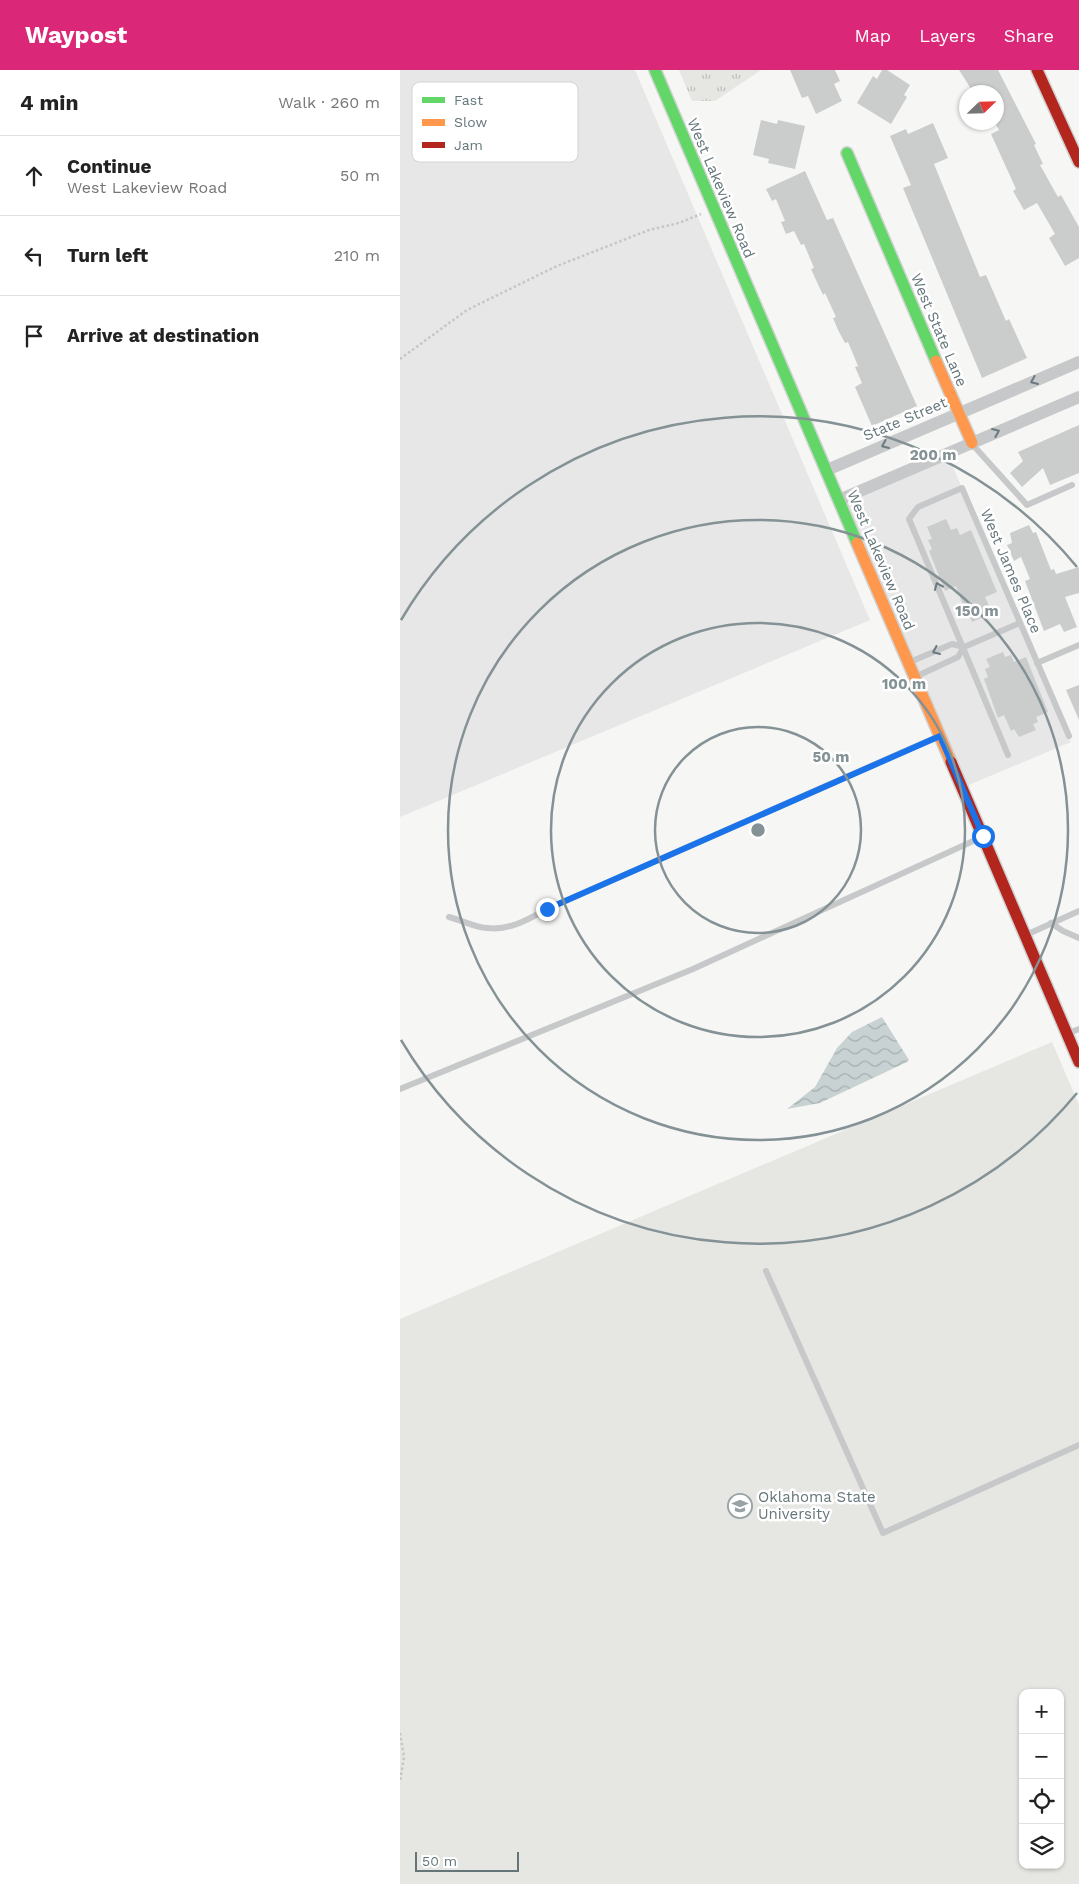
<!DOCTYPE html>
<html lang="en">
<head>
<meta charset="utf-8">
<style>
  :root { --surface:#fff; --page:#f6f6f6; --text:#222; --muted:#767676; --line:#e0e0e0; --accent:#db2777 }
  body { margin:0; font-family:"Work Sans",sans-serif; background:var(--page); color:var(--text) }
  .controls { position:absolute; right:15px; bottom:15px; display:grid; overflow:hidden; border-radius:10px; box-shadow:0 1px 4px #0004 }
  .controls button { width:45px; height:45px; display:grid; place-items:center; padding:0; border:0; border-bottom:1px solid var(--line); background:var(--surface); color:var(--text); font:25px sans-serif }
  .compass { position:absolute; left:559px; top:15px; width:45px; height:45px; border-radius:50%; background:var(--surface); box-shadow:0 1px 4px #0004; rotate:67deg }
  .scale { position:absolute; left:15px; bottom:12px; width:104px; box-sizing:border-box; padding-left:5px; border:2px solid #65767b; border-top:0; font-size:14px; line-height:18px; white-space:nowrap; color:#65767b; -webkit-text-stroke:4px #fff; paint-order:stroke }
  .stop { position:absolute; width:15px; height:15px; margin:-11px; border:4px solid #1a73e8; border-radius:50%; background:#fff }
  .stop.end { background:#1a73e8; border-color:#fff; box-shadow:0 1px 5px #0008 }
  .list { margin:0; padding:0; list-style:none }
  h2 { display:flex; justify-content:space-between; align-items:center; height:65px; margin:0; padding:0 20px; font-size:21px }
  h2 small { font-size:16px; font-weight:400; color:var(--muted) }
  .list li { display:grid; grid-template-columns:32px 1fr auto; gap:15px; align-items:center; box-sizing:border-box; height:80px; padding:0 20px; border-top:1px solid var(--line) }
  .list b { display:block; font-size:19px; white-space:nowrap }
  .list p { margin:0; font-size:16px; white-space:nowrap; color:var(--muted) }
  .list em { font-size:16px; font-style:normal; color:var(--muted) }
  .icon { flex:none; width:28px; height:28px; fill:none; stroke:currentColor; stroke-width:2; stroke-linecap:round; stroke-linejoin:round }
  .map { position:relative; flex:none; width:679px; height:1814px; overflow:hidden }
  header { display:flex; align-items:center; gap:30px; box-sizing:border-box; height:70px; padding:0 25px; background:var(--accent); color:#fff }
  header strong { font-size:24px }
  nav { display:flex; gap:28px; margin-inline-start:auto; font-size:18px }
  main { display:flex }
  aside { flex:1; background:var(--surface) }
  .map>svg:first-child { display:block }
</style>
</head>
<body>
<header>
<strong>Waypost</strong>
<nav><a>Map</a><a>Layers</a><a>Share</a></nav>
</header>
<main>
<aside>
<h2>4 min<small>Walk · 260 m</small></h2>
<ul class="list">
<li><svg class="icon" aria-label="ahead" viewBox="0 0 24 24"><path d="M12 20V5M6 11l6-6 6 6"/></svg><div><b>Continue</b><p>West Lakeview Road</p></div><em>50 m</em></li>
<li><svg class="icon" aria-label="left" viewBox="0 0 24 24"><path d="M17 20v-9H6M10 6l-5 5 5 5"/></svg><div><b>Turn left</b></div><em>210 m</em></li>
<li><svg class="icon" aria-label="arrive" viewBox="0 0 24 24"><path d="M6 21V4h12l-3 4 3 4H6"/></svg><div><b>Arrive at destination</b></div></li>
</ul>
</aside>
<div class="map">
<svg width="679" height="1814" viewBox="0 0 679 1814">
  <defs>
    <pattern id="grass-tufts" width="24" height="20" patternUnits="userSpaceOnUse" patternTransform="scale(1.25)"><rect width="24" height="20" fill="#e6e7e3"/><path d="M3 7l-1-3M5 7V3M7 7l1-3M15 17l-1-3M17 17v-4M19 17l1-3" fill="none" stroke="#bec0bd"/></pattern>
    <pattern id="water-waves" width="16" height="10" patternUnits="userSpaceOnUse" patternTransform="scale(1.25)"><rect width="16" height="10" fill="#c8d2d3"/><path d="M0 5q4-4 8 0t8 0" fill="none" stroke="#a6afb0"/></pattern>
  </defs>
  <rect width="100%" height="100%" fill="#f6f6f5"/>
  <g fill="#e6e7e6">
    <path d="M0,0H235L470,550L0,747Z"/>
    <path d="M547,383L671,672L564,717L441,428Z"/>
  </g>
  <path fill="url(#grass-tufts)" d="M279,0H361L315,31H292Z"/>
  <path fill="#e6e7e3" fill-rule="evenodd" d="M652,972L679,1035V1814H0V1249ZM623,1623H660V1795H623Z"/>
  <path fill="url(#water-waves)" d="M482,947L509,990L507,992L420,1033L387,1039L415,1017L437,978L452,962Z"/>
  <g fill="#cbcdcd">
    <path d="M390,0H435L440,11L434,14L442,31L416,44L408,26L402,28Z"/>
    <path d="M482,0H487L510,15L504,25L507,27L491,54L457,33L473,6L477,9Z"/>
    <path d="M559,0H598L636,74L634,75L643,94L640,95L658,127L661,125L679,157V188L665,196L649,168L655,164L637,133L624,140L613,121L616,119L591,64L599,60L596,55V22H573Z"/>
    <path d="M361,50L377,54L378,50L405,56L395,99L368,93L369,89L353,85Z"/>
    <path d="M533,53L548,88L534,94L580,207L586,205L606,251L609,249L627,288L582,308L503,118L511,115L490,66L506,59L508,64Z"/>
    <path d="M405,101L427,150L433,148L517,336L472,356L455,317L462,313L455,297L458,296L448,272L445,273L438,260L433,248L436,247L425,223L423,225L416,210L411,199L414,198L404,174L401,175L394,161L386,164L381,152L385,151L376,129L372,131L366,119Z"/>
    <path d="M679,355V403L650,415L643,398L622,417L610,403L623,391L618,382Z"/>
    <path d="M546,449L551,460L557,458L560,465L571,460L597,522L585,527L590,538L584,541L586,546L572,552L570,547L568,548L556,516L545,521L529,481L532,479L528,470L532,469L527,457Z"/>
    <path d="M629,455L633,463L636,462L651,500L654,499L656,504L679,497V523L665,527L677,557L664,562L660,554L644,561L625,511L630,509L621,487L614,491L607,475L612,473L610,463Z"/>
    <path d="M603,582L605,587L611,585L614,592L626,587L648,642L636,647L638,652L633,654L636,660L619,667L614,659L611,661L604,645L598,648L584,609L588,607L585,599L590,597L586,589Z"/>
    <path d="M679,615V650L666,620Z"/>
  </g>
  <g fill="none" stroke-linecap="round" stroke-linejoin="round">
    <defs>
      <g id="fast">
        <path d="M255,0L457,473"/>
        <path d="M447,83L536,291"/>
      </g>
      <g id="slow">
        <path d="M536,291L572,373"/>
        <path d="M457,473L551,692"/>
      </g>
      <g id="jam">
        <path d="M637,0L679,92"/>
        <path d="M551,692L679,992"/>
      </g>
    </defs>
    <use href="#fast" stroke="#d0d2d2" stroke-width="14"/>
    <use href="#slow" stroke="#d0d2d2" stroke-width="14"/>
    <use href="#jam" stroke="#d0d2d2" stroke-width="14"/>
    <g stroke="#c5c6c6" stroke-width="2.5" stroke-dasharray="2.5 2.5" stroke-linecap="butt">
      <path d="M0,289L67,240L157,196L249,160L279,153L301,144"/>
      <path d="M0,1663L4,1687L0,1712"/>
    </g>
    <g stroke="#c6c8c9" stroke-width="6">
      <path d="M572,374L627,435L672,415"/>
      <path d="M510,592L552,574L564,577L620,553"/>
      <path d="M637,593L679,575"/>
      <path d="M515,607L558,587L564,577"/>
      <path d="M608,685L509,449L518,437L562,418L669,666"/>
      <path d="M49,847C61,850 74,857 87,858C109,861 129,849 147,839L539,666"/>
      <path d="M651,853L663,861L679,868"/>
      <path d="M628,864L679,841"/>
      <path d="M668,963L679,959"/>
      <path d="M0,1019L293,899L582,767"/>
      <path d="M366,1201L483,1463L679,1375"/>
    </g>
    <g stroke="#c6c8c9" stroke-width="12">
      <path d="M427,400L679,292"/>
      <path d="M439,430L679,327"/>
    </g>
    <use href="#fast" stroke="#63d668" stroke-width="11"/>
    <use href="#slow" stroke="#ff974d" stroke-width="11"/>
    <use href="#jam" stroke="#b3261e" stroke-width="11"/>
  </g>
  <defs><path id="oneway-chevron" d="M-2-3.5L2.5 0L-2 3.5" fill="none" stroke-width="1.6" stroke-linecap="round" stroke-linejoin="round" transform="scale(1.25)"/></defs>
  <g stroke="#6a7a7f">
    <use href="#oneway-chevron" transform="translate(634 311) rotate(157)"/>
    <use href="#oneway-chevron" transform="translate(596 362) rotate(-23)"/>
    <use href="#oneway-chevron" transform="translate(485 375) rotate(157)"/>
    <use href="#oneway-chevron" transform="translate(538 516) rotate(-113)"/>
    <use href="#oneway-chevron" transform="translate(536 581) rotate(156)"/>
  </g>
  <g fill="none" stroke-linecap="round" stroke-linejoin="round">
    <path stroke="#1a73e8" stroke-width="6" d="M147,839L540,666L583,766"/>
  </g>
  <g fill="none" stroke="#849195" stroke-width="2.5">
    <circle cx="358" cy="760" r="103"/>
    <circle cx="358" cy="760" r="207"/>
    <circle cx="358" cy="760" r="310"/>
    <path d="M677 1023A414 414 0 0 1 1 970M1 550A414 414 0 0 1 677 497"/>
  </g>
  <defs>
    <symbol id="university-ring" viewBox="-11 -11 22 22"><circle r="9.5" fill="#fff" stroke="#98a3a6" stroke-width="1.5"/><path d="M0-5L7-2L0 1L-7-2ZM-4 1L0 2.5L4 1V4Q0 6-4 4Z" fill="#98a3a6"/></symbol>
  </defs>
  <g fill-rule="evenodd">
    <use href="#university-ring" x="326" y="1422" width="28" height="28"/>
  </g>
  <g text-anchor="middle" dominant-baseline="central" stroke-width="5" stroke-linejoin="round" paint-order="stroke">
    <g font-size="15" fill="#65767b" stroke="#fff">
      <text transform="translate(321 118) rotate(67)">West Lakeview Road</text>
      <text transform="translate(539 260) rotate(67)">West State Lane</text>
      <text transform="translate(505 349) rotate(-23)">State Street</text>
      <text transform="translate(481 490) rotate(67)">West Lakeview Road</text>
      <text transform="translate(611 501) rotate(67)">West James Place</text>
    </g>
    <g font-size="15" fill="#65767b" stroke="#fff" text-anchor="start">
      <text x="358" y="1427">Oklahoma State<tspan x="358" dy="17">University</tspan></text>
    </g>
  </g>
  <rect x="12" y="12" width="166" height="80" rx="8" fill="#fff" stroke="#d1d6d7" stroke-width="1"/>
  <rect x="22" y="27" width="23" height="6" fill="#63d668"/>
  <rect x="22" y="49" width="23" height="7" fill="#ff974d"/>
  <rect x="22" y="72" width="23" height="6" fill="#b3261e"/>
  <g font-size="14" fill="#65767b">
    <text x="54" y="35">Fast</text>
    <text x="54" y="57">Slow</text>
    <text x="54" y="80">Jam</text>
  </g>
  <circle cx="358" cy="760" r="8" fill="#849195" stroke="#fff" stroke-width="2.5"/>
  <g font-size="15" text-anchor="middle" font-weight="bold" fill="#849195" stroke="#fff" stroke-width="5" stroke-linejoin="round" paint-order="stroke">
    <text x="533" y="390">200 m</text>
    <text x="577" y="546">150 m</text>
    <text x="504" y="619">100 m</text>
    <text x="431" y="692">50 m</text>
  </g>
</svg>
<div class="controls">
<button>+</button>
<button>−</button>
<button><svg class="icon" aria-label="locate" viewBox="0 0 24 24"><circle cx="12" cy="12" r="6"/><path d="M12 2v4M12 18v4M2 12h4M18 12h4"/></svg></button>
<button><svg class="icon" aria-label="layers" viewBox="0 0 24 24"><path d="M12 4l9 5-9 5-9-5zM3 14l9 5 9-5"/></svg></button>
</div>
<svg class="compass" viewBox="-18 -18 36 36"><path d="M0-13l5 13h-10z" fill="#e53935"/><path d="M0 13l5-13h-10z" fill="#767676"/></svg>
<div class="scale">50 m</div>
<div class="stop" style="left:583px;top:766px"></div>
<div class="stop end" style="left:147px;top:839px"></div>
</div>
</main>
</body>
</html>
